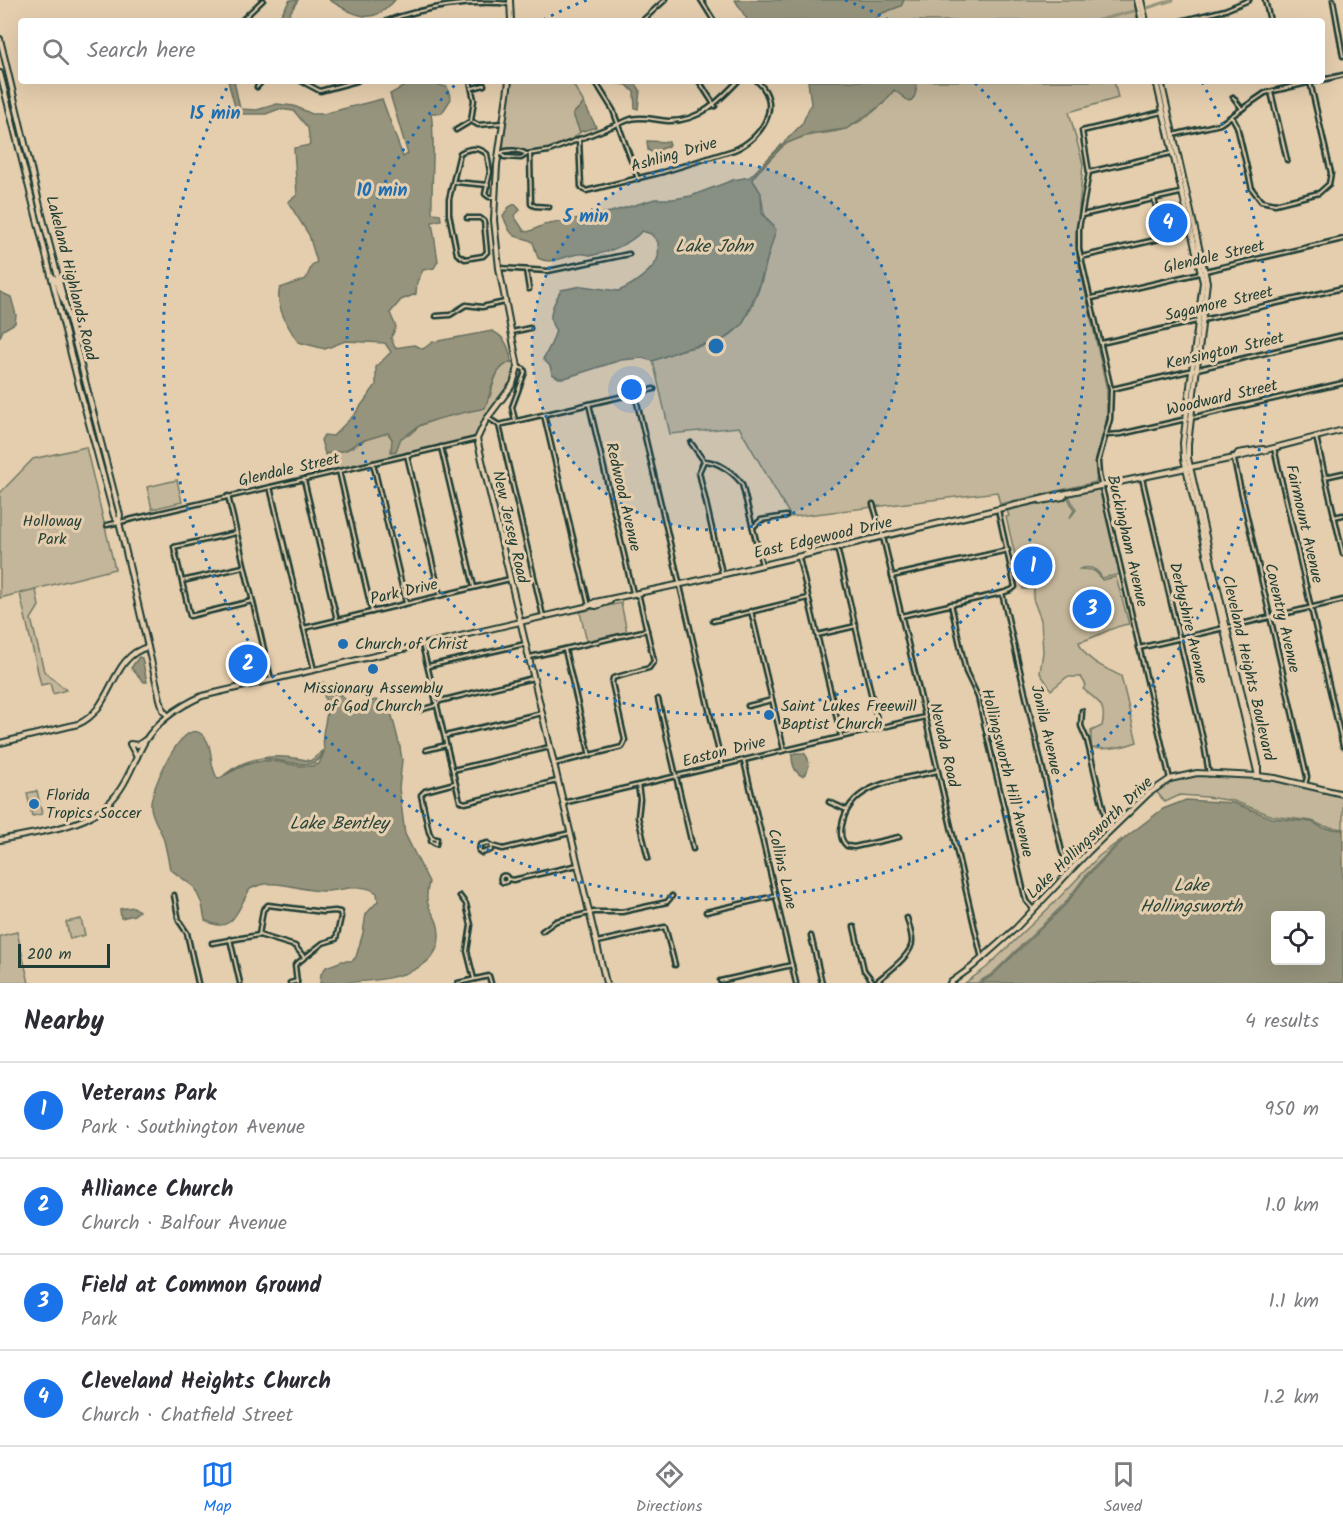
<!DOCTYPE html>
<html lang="en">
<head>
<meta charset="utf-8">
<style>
  :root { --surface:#fff; --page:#f7f7f7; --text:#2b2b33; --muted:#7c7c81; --line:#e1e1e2; --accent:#1a73e8 }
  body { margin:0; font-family:Kalam,sans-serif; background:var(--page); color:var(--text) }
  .controls { position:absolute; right:18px; bottom:18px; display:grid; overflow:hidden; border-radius:6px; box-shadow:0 6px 24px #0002 }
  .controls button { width:54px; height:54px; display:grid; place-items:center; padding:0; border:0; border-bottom:2px solid var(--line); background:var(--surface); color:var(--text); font:30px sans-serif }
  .scale { position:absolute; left:18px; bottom:15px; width:92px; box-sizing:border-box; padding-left:6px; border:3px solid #1f3d34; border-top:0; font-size:16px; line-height:21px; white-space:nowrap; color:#1f3d34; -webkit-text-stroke:4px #e5ceae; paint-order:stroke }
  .you { position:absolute; left:632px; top:390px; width:21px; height:21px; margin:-15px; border:4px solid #fff; border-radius:50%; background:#1a73e8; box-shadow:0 0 0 9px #1a73e833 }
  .badge { display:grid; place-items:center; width:39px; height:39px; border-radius:50%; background:var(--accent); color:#fff; font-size:20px; font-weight:700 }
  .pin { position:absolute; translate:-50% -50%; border:3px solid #fff; box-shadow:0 2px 6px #0006 }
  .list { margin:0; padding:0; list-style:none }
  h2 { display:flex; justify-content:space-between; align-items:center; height:78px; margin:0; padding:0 24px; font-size:26px }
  h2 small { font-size:20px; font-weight:400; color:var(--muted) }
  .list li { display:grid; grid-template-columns:39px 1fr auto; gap:18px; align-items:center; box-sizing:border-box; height:96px; padding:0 24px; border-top:2px solid var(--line) }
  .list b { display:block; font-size:22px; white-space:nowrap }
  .list p { margin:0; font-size:20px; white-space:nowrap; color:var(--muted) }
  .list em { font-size:20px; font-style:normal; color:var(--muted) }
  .icon { flex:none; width:33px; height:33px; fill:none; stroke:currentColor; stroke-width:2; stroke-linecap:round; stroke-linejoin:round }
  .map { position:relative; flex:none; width:1343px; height:983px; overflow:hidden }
  .search { position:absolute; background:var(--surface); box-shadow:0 6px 24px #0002; left:18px; right:18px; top:18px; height:66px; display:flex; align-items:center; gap:15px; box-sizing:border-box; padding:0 21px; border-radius:6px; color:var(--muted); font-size:22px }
  .sheet { height:462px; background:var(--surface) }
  nav { display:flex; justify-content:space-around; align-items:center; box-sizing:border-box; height:84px; border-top:2px solid var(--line); background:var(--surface); font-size:16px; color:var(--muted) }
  nav a { display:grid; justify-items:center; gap:3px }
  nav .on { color:var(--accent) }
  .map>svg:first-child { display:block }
</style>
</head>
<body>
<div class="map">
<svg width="1343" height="983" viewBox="0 0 1343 983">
  <rect width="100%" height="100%" fill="#e5ceae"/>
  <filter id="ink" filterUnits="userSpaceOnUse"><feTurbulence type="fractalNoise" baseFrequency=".0167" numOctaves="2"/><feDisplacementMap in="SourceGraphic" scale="12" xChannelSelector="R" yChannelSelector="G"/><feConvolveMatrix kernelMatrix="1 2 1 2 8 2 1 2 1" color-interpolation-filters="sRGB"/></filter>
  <g filter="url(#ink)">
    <g fill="#c4b69a" stroke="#727a67" stroke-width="1.5">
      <path d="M904,0H1134L1137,21H874L880,14L901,6Z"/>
      <path d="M511,81H571L584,103L573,114L580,132C574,142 539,155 527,152C519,150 512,149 503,149Z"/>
      <path d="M916,81H1114L1118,98L1069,112L1083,164L1076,242L1077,255L1107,390V415L1096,482L1000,504L997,492L791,517L739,427L670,434L653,361C662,357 670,353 679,351C693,346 710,346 724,339C757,322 768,259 774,225C758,213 766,207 760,193C758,188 755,183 752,179C761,167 772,153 784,145C803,132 828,136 847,128C865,120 882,106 894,90L901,94L916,85Z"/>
      <path d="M511,362L518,367C513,388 488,417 477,439L330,473L325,454C332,452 340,452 346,450C360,444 371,434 388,433L392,439L409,435L419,426L490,397C494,383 495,367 511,362Z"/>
      <path d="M86,447L115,569L0,598V493L33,459Z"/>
      <path d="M177,480L182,502L152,509L147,487Z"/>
      <path d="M1101,487L1121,574L1102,578C1098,569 1089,565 1080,569C1091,570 1095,568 1102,580L1116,577L1129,624C1111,626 1097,638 1079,642C1084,660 1105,668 1121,676L1137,742C1121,748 1107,750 1091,748V731L1102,726C1107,705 1099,702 1083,689L1086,685L1081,677H1067L1051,690L1040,673L1043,652L1041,620L1033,599L1034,589H1023L1006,517L1009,516L1007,510L1063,499L1067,496L1074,510L1069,519L1076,510L1068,494Z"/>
      <path d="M36,590L39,606L31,619L44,671L66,690L53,694L50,683L41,685L20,594Z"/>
      <path d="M621,603L627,632L587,642L580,612Z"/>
      <path d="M1197,775L1275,779L1343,796V829L1323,826L1312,821L1273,816L1234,801L1206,797L1180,795L1165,802L1155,790L1176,779Z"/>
      <path d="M37,791L42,814L32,816L27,793Z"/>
      <path d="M1122,839L1086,875L1065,903L992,974L977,983H965L986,968L1055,902L1099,856Z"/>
      <path d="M81,919L85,935L70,939L66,922Z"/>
      <path d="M17,932L29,983H0V936Z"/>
    </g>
    <g fill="#97947d" stroke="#677160" stroke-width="1.5" fill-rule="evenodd">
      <path d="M290,0H298L285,21H277Z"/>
      <path d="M329,0H395C371,28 355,14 329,0Z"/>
      <path d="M735,0H904L901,6L880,14L874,21H748Z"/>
      <path d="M228,81H234L240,109L257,110L277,104L294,106L312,114H323L382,99L403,157L408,154L390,94L408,84H436L447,87L451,99L442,113H431C436,146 431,179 432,213L440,214L441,220L432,222L438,261L434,268L423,270L417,282L416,294L401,300L390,313L396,327L391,338L395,348L414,345L423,349L433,342L492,331C504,336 510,348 511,362C492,368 492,392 485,408C463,413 442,416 421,425C413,429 409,435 401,438L396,451L391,452L392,439L388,433L358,442L346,450L325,454L321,440L324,435L333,436L355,414L376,385V367L391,352L385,343L345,341L325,349L298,342C289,328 274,306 280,288L306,279L312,265L317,262L309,235L288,202L297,195L294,148L310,145L308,128L294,111L279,109L266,114H237Z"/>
      <path d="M614,81H634L640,90L638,109L635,108L634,92L627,85L614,83Z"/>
      <path d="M808,81H916C917,88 916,97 910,102L894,90L883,104L846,129L810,134L785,144L756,174L752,179L761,193L762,213L776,230L758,289L745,318L742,325L724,339L681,350L653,361L642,358L621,360L565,378H559L552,374L550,366L543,359C550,347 552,343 556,330C545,318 554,303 561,290L582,286L618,291C630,287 655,270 658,257C659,252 658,246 658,242L651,234L642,231C631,243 610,252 594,255C589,256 585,253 580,254C565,255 552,266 538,258L533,242C527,238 525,239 518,237C509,235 507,224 503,216L509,207L515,204L520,210L514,216L524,231L528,232L544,225L611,212L655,199H673L691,196L733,180L750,177L802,124L811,104Z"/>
      <path d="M584,103L596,127L580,132L573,114Z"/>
      <path d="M647,141L669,142L670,145L653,153L648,150Z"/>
      <path d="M0,292L11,297L16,315L15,323L3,330L0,337Z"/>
      <path d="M139,657L142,658L147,682H144L131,668Z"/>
      <path d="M322,682L334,688L352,706L376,700L390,708L400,747L402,760L399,788L405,834L429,882C421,913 438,909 439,934C441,983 354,983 320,983L321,974L326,967L342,961H352L356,957L363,933L366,914L378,901L377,893C361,881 340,892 323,891C298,891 273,876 250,889C238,907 234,937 205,920L202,904L194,887L170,869C168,859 166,847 163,837C159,827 152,818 151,807C149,792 181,720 200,733C216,744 207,765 218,779C232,772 247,762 262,761C281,759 301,771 319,764L324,752L323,734L327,713Z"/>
      <path d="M323,751C318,777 278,756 259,759C246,761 235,770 224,775C250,754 279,754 310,761Z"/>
      <path d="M795,753H804C811,760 810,772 802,776C794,772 792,764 792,755Z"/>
      <path d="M1186,800L1234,803L1272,818L1312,822L1323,828L1343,830V983H980L993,975L1066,904L1087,876L1126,837L1163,809ZM1276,916H1320V960H1276Z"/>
      <path d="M134,907L139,911L134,915L121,918L120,909Z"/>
    </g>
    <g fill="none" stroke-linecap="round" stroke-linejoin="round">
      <g stroke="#97947d" stroke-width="3">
        <path d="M1147,8L1173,0"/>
        <path d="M1095,21L1134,11"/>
      </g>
      <defs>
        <g id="street">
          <path d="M701,0L714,21"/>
          <path d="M1265,0L1270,21"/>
          <path d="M1333,0L1343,56"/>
          <path d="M241,21L263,0"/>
          <path d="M387,21C424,7 471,0 510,4"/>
          <path d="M642,21L665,0"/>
          <path d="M1181,21L1225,10L1249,0"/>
          <path d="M1322,80L1343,75"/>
          <path d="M301,81L320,91L357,81"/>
          <path d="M470,81L474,100L471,121L478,125L503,123"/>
          <path d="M595,81L613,110L638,179"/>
          <path d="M699,81L715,106"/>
          <path d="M257,87L262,81"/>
          <path d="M473,88L484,85"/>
          <path d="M1271,92L1287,160"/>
          <path d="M1233,97L1242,109"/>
          <path d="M1162,112L1082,131L1089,172L1079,228V249L1111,389L1110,419L1098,462L1099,475L1170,779"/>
          <path d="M1232,117L1237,126L1252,189L1261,201L1275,204L1319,193L1329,184L1331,173L1310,82"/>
          <path d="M456,130L471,121"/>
          <path d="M1173,135L1220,124L1265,93L1316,81"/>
          <path d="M579,139L581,187L586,191L663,172L734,150C761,139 784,105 757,81"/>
          <path d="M501,153C506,149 521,150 526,154"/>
          <path d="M502,153L504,157L521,158L527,154L549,151L631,119C644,116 655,120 668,121C699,122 719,101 738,81"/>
          <path d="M530,154L531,204L535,206L549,207"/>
          <path d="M1089,172L1171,153"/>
          <path d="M455,182L488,185"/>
          <path d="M1154,199L1164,238"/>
          <path d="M1082,215L1180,193"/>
          <path d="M467,218H480L484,221L487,252L483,256L465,259L457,254L449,214V199L460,153C469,148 479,147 487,154L490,172L485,194L489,197H494"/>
          <path d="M1081,257L1190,232"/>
          <path d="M499,268L548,271L629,254"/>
          <path d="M526,270L529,289"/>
          <path d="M1205,271L1343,239"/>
          <path d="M1092,298L1200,273"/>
          <path d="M436,316L450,315L466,305L482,307L505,302"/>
          <path d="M1203,320L1343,288"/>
          <path d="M512,332L530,328"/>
          <path d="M1101,343L1197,321"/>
          <path d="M1112,389L1343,335"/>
          <path d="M635,394L722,765"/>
          <path d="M544,415L589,606"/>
          <path d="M488,418L499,425L654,389"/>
          <path d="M515,420L512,407L525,372L524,369L518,367"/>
          <path d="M499,425L543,616"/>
          <path d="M1107,435L1121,434L1343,383"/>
          <path d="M1316,437L1343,554"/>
          <path d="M691,443L704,461"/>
          <path d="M441,447L474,587"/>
          <path d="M1274,448L1343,746"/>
          <path d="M407,455L440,595"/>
          <path d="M1233,456L1307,777L1305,785"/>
          <path d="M704,461C718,461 734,473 742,484L762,565"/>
          <path d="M704,461L699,472L722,573"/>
          <path d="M373,463L406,603"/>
          <path d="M339,471L372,612"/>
          <path d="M1325,477L1343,473"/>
          <path d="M1142,478L1204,744L1209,774"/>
          <path d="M304,480L337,620"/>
          <path d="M270,487L314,670"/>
          <path d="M228,496L271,679"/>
          <path d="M873,504L883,537L982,959"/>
          <path d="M1334,517L1343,515"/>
          <path d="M107,525L477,439"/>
          <path d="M753,527L761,520L786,516"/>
          <path d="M236,533L174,547L190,616L252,601"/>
          <path d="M837,547L879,728"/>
          <path d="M799,558L841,736"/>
          <path d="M892,576L1008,550"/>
          <path d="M182,581L243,567"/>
          <path d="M1002,593L1062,852L1072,870"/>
          <path d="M951,604L966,672L978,697L1026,901L1034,910"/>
          <path d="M751,611L784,750"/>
          <path d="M901,616L1002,593L1011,590L1015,587L998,510"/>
          <path d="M713,621L808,598"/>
          <path d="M304,628L510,579"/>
          <path d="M817,635L856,626"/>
          <path d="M422,644L460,801L465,803L557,781"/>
          <path d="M1139,648L1343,600"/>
          <path d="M565,650L590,756"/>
          <path d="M530,657L647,630"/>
          <path d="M428,666L525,644"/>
          <path d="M658,699L693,849"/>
          <path d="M748,706L772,700"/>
          <path d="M420,710L434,706L440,701L533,678"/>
          <path d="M1082,711L1081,726L1087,740L1107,824L1110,829"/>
          <path d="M445,736L542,713"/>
          <path d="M426,750L446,745"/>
          <path d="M744,761L796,983"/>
          <path d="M554,764L622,747L625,740L612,683L613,678L649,668L654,661L639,597L633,593L589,404"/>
          <path d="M453,770L550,747"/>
          <path d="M638,785L640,799L638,817L648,858"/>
          <path d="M829,802L847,810"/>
          <path d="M563,803L925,717"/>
          <path d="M899,837L854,847L847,846C840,840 840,833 842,825C850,781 903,780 937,771"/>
          <path d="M432,838L437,839L436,844L431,841L432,838L429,832L421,795L425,791L455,783"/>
          <path d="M488,843L492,846L491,850L482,853L479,851L480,845Z"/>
          <path d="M492,846L503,849L570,833"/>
          <circle cx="504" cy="879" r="3.5"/>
          <path d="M508,879L513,880L578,865"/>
          <path d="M174,895L179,921L187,933L198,983"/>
          <path d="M460,896L466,904L471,925L467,951L474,979"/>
          <path d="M706,912L775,896"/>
          <path d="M854,927L864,970L874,983"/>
          <path d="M542,931L556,921L594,912H622L667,902L672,896"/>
          <path d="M259,935L263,910L268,905L323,912L335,911L340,912L341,917L336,939L323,943L295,965L297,983"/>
          <path d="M811,936L822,983"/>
          <path d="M230,939L240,983"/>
          <path d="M597,942L665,927L675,965"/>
          <path d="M212,943L259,935L295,946L304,957"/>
          <path d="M720,981L792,965"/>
          <path d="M290,983L297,981"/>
          <path d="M458,983L489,976L491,983"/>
          <path d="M875,983C885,974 913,955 912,941C912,934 909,925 907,918"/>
        </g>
        <g id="secondary">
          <path d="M510,0L511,21"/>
          <path d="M1137,0L1142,21"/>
          <path d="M1141,0L1146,21"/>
          <path d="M0,39L45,227L120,515L119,522L160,699L163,710L168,716"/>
          <path d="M0,73L81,394L107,490L114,516L118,522"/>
          <path d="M509,81L497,165L494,220L499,268L518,367L513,384L486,420L477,439L606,983"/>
          <path d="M1156,81L1203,282L1183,443L1184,459L1258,776"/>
          <path d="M1161,81L1207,282L1188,444V458L1258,764V775"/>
          <path d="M51,275L56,280L63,300"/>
          <path d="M1236,456L1238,453L1263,449"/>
          <path d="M1041,501L1063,497L1065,495"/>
          <path d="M592,605L596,606L610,601"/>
          <path d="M0,743L78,724C113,710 110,656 148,647"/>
          <path d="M137,757L130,744L138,745L145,740"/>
          <path d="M0,840C31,833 75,829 101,810C125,792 131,766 145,741C159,719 180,706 202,696L589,606L595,602L691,582L1062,494L1239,457L1343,430"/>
          <path d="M950,983L972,967L1016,928L1089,851L1148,794L1170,779L1197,773L1258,776L1275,778L1343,794"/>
        </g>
      </defs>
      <use href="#street" stroke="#1f3d34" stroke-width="7"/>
      <use href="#secondary" stroke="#1f3d34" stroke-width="8"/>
      <use href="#street" stroke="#e5ceae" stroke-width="2"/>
      <use href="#secondary" stroke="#e5ceae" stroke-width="4"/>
    </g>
  </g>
  <circle cx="716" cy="346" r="184" fill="#1f6fb2" fill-opacity=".12"/>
  <g fill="none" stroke="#1f6fb2" stroke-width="3" stroke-dasharray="3 6">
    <circle cx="716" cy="346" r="184"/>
    <path d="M543 20A369 369 0 0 1 587 0M845 0A369 369 0 0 1 889 20M975 83A369 369 0 1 1 457 83"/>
    <path d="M1202 82A553 553 0 1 1 230 82"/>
  </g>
  <g fill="#1f6fb2" stroke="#e5ceae" stroke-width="2">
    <circle cx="343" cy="644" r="6"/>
    <circle cx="373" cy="669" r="6"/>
    <circle cx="769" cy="715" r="6"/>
    <circle cx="34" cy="804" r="6"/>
  </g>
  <g text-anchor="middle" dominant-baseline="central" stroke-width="6" stroke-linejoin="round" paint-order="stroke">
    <g font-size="16" fill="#1f3d34" stroke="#e5ceae">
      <text transform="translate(674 155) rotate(-16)">Ashling Drive</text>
      <text transform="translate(1214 257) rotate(-13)">Glendale Street</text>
      <text transform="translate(71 278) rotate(76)">Lakeland Highlands Road</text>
      <text transform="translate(1219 304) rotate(-13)">Sagamore Street</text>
      <text transform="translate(1225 351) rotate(-13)">Kensington Street</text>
      <text transform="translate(1222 398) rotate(-13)">Woodward Street</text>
      <text transform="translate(289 470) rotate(-13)">Glendale Street</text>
      <text transform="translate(623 497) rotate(77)">Redwood Avenue</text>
      <text transform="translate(1304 524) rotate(77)">Fairmount Avenue</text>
      <text transform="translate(510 527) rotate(77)">New Jersey Road</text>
      <text transform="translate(823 538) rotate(-13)">East Edgewood Drive</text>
      <text transform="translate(1127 541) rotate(77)">Buckingham Avenue</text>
      <text transform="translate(404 592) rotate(-13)">Park Drive</text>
      <text transform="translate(1282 618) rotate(77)">Coventry Avenue</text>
      <text transform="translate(1188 623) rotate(77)">Derbyshire Avenue</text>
      <text transform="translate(1248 668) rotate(77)">Cleveland Heights Boulevard</text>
      <text transform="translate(1046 730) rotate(77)">Jonila Avenue</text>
      <text transform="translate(944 745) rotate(77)">Nevada Road</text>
      <text transform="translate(724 752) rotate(-14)">Easton Drive</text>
      <text transform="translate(1007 773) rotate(76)">Hollingsworth Hill Avenue</text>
      <text transform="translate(1090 838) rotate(-44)">Lake Hollingsworth Drive</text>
      <text transform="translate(782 869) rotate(77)">Collins Lane</text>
    </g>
    <g font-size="16" fill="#274339" stroke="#e5ceae">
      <text x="52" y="521">Holloway<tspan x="52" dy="18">Park</tspan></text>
    </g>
    <g font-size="16" fill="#1f3d34" stroke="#e5ceae" text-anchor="start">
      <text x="355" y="644">Church of Christ</text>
      <text x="373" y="688" text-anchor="middle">Missionary Assembly<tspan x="373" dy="18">of God Church</tspan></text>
      <text x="781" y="706">Saint Lukes Freewill<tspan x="781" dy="18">Baptist Church</tspan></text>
      <text x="46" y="795">Florida<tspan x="46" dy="18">Tropics Soccer</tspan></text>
    </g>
    <g font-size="18" font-style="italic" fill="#2b463b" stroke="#e5ceae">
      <text x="714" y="247">Lake John</text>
      <text x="339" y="824">Lake Bentley</text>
      <text x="1191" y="886">Lake<tspan x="1191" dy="21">Hollingsworth</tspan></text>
    </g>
  </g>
  <circle cx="716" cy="346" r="9" fill="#1f6fb2" stroke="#e5ceae" stroke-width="3"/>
  <g font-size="18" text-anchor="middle" font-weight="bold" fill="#1f6fb2" stroke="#e5ceae" stroke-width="6" stroke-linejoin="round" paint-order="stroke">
    <text x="215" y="119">15 min</text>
    <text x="382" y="196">10 min</text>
    <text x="586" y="222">5 min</text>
  </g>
</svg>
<div class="controls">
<button><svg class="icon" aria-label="locate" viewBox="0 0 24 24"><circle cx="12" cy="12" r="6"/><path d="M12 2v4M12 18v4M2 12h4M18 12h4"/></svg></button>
</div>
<div class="scale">200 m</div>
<div class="you"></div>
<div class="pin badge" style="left:1033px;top:566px">1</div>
<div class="pin badge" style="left:248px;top:664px">2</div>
<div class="pin badge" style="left:1092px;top:609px">3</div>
<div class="pin badge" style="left:1168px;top:223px">4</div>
<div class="search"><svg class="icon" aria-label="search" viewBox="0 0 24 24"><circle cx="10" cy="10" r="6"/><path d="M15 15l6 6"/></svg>Search here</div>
</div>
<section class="sheet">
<h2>Nearby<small>4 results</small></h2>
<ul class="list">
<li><span class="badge">1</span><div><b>Veterans Park</b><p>Park · Southington Avenue</p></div><em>950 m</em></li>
<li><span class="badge">2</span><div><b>Alliance Church</b><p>Church · Balfour Avenue</p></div><em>1.0 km</em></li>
<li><span class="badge">3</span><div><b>Field at Common Ground</b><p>Park</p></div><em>1.1 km</em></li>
<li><span class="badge">4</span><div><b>Cleveland Heights Church</b><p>Church · Chatfield Street</p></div><em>1.2 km</em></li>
</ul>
</section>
<nav>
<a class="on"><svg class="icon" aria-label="map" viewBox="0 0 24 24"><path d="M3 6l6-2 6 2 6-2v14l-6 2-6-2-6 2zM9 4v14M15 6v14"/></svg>Map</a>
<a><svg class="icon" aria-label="directions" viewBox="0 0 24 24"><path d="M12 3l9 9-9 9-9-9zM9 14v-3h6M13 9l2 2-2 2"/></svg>Directions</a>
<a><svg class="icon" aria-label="saved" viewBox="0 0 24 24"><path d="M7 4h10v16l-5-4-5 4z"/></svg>Saved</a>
</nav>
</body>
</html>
